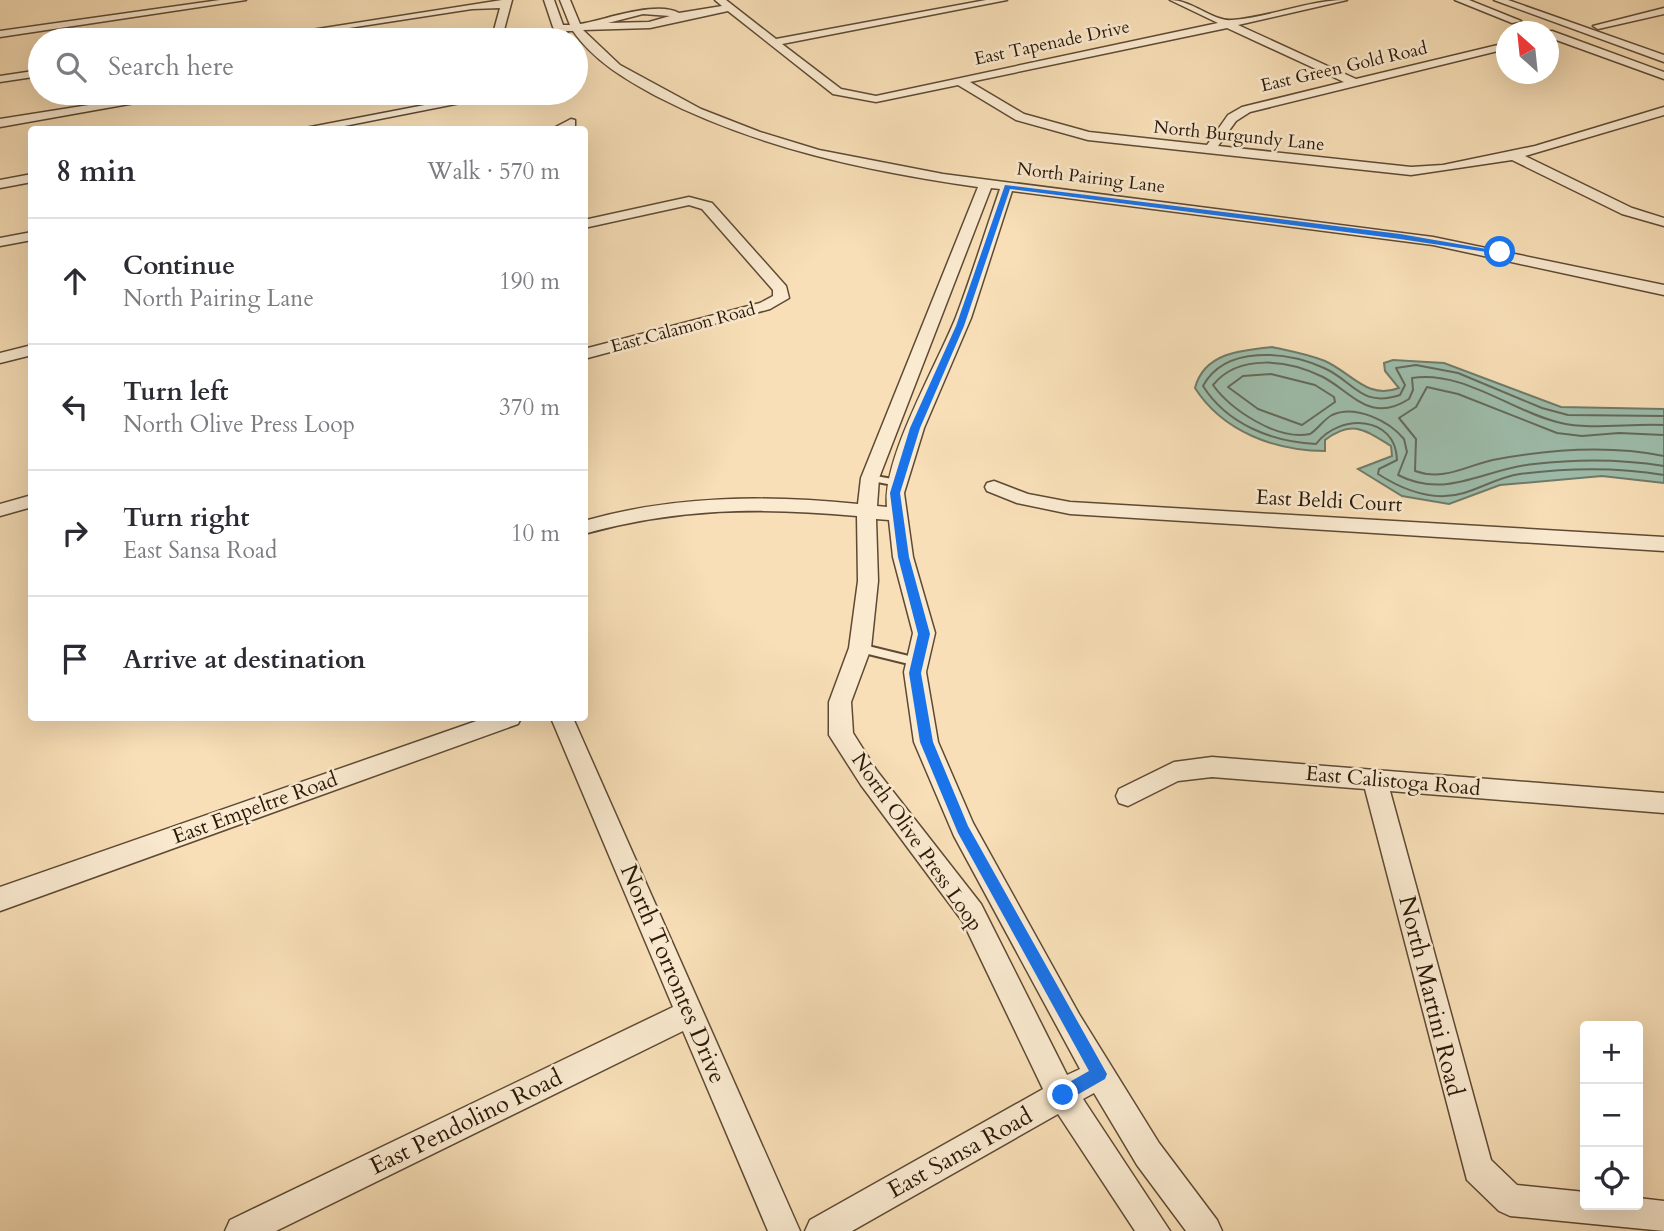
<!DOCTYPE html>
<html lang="en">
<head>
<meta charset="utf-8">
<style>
  :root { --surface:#fff; --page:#f2f2f3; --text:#2b2b33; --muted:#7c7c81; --line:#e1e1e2 }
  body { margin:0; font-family:Cardo,serif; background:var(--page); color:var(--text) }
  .controls { position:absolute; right:21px; bottom:21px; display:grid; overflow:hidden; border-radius:7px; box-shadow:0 7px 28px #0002 }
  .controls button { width:63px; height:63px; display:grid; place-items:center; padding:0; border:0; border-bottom:2px solid var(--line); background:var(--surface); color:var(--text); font:35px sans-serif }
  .compass { position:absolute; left:1496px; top:21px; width:63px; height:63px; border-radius:50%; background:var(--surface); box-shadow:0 7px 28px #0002; rotate:333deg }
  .stop { position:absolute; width:21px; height:21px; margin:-16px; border:5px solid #1a73e8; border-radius:50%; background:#fff }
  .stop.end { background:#1a73e8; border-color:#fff; box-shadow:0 2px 7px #0008 }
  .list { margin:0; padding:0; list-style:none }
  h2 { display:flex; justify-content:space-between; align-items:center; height:91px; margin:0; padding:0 28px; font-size:30px }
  h2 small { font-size:23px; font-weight:400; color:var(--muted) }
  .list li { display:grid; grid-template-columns:46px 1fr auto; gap:21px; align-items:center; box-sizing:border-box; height:126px; padding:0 28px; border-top:2px solid var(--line) }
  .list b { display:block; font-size:26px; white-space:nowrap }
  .list p { margin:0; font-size:23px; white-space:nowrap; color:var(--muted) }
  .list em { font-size:23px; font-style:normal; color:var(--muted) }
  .icon { flex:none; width:38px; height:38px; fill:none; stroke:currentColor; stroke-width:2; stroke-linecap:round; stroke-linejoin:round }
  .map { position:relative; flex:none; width:1664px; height:1231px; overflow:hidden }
  .search { position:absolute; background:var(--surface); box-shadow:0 7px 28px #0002; left:28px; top:28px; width:560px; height:77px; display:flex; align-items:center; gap:18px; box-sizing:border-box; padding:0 24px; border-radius:38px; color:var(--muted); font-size:26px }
  .panel { position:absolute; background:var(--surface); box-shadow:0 7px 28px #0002; left:28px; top:126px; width:560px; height:595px; border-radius:7px }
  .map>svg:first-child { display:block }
</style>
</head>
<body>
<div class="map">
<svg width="1664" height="1231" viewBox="0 0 1664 1231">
  <rect width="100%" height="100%" fill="#f8dfb7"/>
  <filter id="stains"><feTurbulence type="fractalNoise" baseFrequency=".00286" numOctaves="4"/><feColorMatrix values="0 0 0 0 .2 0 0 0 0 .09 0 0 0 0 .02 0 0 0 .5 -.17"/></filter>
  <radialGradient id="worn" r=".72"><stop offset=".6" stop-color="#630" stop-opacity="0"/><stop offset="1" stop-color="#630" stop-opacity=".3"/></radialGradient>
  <path fill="#9dbdac" stroke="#6f7b6a" stroke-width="2" d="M1272,347C1290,351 1308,354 1325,361C1352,373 1367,400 1399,388L1385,371L1384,363L1393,360L1444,363L1561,407L1664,409V483L1602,476L1500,485L1449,504L1402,496L1358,469L1392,456L1391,446C1365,430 1352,419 1325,440V451C1276,451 1223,432 1195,388C1204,353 1241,350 1272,347Z"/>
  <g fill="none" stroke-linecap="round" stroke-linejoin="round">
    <g stroke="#646a5a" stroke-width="2">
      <path d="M1271,374L1315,385L1334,397L1335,402L1302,425L1258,409L1228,387L1243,376Z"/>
      <path d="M1664,416L1568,415L1542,408L1458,373L1416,365L1396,368L1405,385L1400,395C1360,408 1354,381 1324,368C1286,351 1225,345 1203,386C1227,424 1272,442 1316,444C1339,413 1396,415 1397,460L1379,469L1378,474C1403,490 1434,502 1464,493C1484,487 1499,477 1520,474C1567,468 1616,467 1664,475"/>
      <path d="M1664,425C1633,423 1588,430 1561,423C1512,412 1464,370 1412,378L1413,390L1409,399C1370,424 1353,393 1323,377C1289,360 1239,353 1213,385C1231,410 1278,441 1310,434C1318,429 1323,420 1332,415C1355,404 1389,421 1404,439L1407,452L1398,475C1447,500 1483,469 1534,464C1577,459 1621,459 1664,466"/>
      <path d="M1664,435L1619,433L1582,436L1557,433L1458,394L1427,387L1416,407L1399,418L1416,439L1415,471C1446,482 1468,464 1498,459C1553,449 1609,445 1664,456"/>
    </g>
    <defs>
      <g id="lane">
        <path d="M870,475L898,480L903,483L898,486L867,480L865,478L867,476Z"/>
        <path d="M860,644L917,658L921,659L922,662L921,665L917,666L856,651L855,648L856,645Z"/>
      </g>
      <g id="street">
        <path d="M220,0H246L0,37V31Z"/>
        <path d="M502,0H512L504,30L511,40H501L494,30L500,8L472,9L271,40H248Z"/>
        <path d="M544,0H554L563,25H570L560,0H570L580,24C605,20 657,0 679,13L722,6L715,0H726L776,39L986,0H1007L782,44L841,89L876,96L1218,23L1170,0C1192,0 1214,22 1232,20C1271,17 1308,0 1347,0L1238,25L1356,79L1506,43V49L1250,112L1236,121L1218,146L1411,167L1443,165L1535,146L1664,107V115L1525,156L1632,208L1664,218V226L1622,214L1512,160L1411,175L1088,140L1016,120L958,85L876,102L833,94L728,11L650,28L583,30L620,65L701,109L760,132L819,150L943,174L1433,237L1664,285V295L1433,245L1012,191L971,318L924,428L904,493L913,557L935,633L926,672L938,742L973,823L1079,1014L1159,1143L1217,1220L1222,1231H1186L1137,1165L1094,1093L1083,1099L1170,1231H1135L1058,1114L852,1231H805L810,1220L1043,1089L963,922L861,785L829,735V702L849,648L858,581L857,516C760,507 679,508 584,534V521C675,495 765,495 858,504L861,478L978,187C867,171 757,148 656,96C625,79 594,61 573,31H566L572,40H562L553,27ZM643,14L670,16L649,22L608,23ZM1227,28L1344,82L1242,107L1228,115L1207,145L1089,132L1024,114L970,82ZM991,188L1000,189C985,232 972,275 956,317C937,365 882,459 887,507L877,506L879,478ZM876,519L889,520L893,557L913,633L904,672L914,742L954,836L1080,1069L1067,1075L981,904L877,771L853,733L851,702L871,648L878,581Z"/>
        <path d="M1455,0H1469L1521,21L1512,23Z"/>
        <path d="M1494,0H1508L1664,55V62Z"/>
        <path d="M1664,8V14L1598,29L1593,26Z"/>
        <path d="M1552,31L1664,72V79L1548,37V32H1544Z"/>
        <path d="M40,70V76L0,82V76Z"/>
        <path d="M165,93H191L0,127V119Z"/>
        <path d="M487,93H511L324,130H295Z"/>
        <path d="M571,119L575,120V126L567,130H550Z"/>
        <path d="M32,174V182L0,188V180Z"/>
        <path d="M689,197L712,203L786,286L789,298L770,309L584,359V349L760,303L773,296V290L702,209L689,205L584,228V220Z"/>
        <path d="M32,232V240L0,246V238Z"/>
        <path d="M32,345V355L0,363V353Z"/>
        <path d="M994,481L1028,494L1070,502L1664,537V551L1070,514L1017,503L987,491L985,487L987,483Z"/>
        <path d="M32,495V507L0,516V504Z"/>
        <path d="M485,718H521L518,724L0,911V887Z"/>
        <path d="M551,718H573L800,1231H768L683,1031L276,1231H225L230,1220L673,1007Z"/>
        <path d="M1212,757L1664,793V813L1390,791L1491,1160L1517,1185L1585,1192V1205H1638V1198L1664,1201V1231L1510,1216L1499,1211L1467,1180L1365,789L1212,777L1178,781L1128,806L1119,803L1116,796L1119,789L1174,762Z"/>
      </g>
    </defs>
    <use href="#lane" stroke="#5e4a34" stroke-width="4"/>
    <use href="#street" stroke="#5e4a34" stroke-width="3"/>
    <use href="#lane" fill="#faead0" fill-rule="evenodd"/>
    <use href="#street" fill="#faead0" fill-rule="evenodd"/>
  </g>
  <path fill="#1a73e8" d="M1005,185L1400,234L1504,252L1500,254L1400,239L1010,189L964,326L920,428L900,493L909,557L930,634L921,673L933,742L968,826L1107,1074L1105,1079L1063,1103L1057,1100V1089L1089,1071L958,833L920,742L909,673L918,634L898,557L890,493L910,428L956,326Z"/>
  <g text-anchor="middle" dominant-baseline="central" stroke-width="5" stroke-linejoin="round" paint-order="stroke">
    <g font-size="18" fill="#2b1808" stroke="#faead0">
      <text transform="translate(1052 43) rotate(-12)">East Tapenade Drive</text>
      <text transform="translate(1344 67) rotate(-13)">East Green Gold Road</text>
      <text transform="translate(1239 136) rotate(6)">North Burgundy Lane</text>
      <text transform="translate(1091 178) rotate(7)">North Pairing Lane</text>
      <text transform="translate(683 328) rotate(-15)">East Calamon Road</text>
    </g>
    <g font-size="21" fill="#2b1808" stroke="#faead0">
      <text transform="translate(1329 501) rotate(3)">East Beldi Court</text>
      <text transform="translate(1393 781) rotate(5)">East Calistoga Road</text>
      <text transform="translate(255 808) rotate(-20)">East Empeltre Road</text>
      <text transform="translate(917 842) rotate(55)">North Olive Press Loop</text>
    </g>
    <g font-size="24" fill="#2b1808" stroke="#faead0">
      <text transform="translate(673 974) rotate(67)">North Torrontes Drive</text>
      <text transform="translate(1431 996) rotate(76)">North Martini Road</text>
      <text transform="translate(466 1122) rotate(-26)">East Pendolino Road</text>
      <text transform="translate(960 1153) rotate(-29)">East Sansa Road</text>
    </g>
  </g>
  <rect width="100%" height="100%" filter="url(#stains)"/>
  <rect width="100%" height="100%" fill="url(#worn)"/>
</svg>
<div class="controls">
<button>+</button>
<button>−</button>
<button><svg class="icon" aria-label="locate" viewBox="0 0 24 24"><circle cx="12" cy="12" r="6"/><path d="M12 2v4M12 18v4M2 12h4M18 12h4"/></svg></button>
</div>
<svg class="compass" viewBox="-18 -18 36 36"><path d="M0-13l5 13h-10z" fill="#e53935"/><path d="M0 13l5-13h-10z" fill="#7c7c81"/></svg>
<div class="stop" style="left:1500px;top:252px"></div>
<div class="stop end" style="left:1063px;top:1095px"></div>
<div class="search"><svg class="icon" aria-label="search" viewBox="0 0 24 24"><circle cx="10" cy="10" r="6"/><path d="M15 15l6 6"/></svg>Search here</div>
<section class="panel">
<h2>8 min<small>Walk · 570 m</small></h2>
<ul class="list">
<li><svg class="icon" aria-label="ahead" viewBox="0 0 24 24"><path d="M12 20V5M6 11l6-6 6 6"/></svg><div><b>Continue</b><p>North Pairing Lane</p></div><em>190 m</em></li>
<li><svg class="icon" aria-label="left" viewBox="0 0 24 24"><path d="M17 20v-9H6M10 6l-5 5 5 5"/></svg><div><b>Turn left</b><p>North Olive Press Loop</p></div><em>370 m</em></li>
<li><svg class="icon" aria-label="right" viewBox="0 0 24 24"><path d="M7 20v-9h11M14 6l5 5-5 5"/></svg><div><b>Turn right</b><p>East Sansa Road</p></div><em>10 m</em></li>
<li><svg class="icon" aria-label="arrive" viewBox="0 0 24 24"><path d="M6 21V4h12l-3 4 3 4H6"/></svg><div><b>Arrive at destination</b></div></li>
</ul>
</section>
</div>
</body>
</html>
